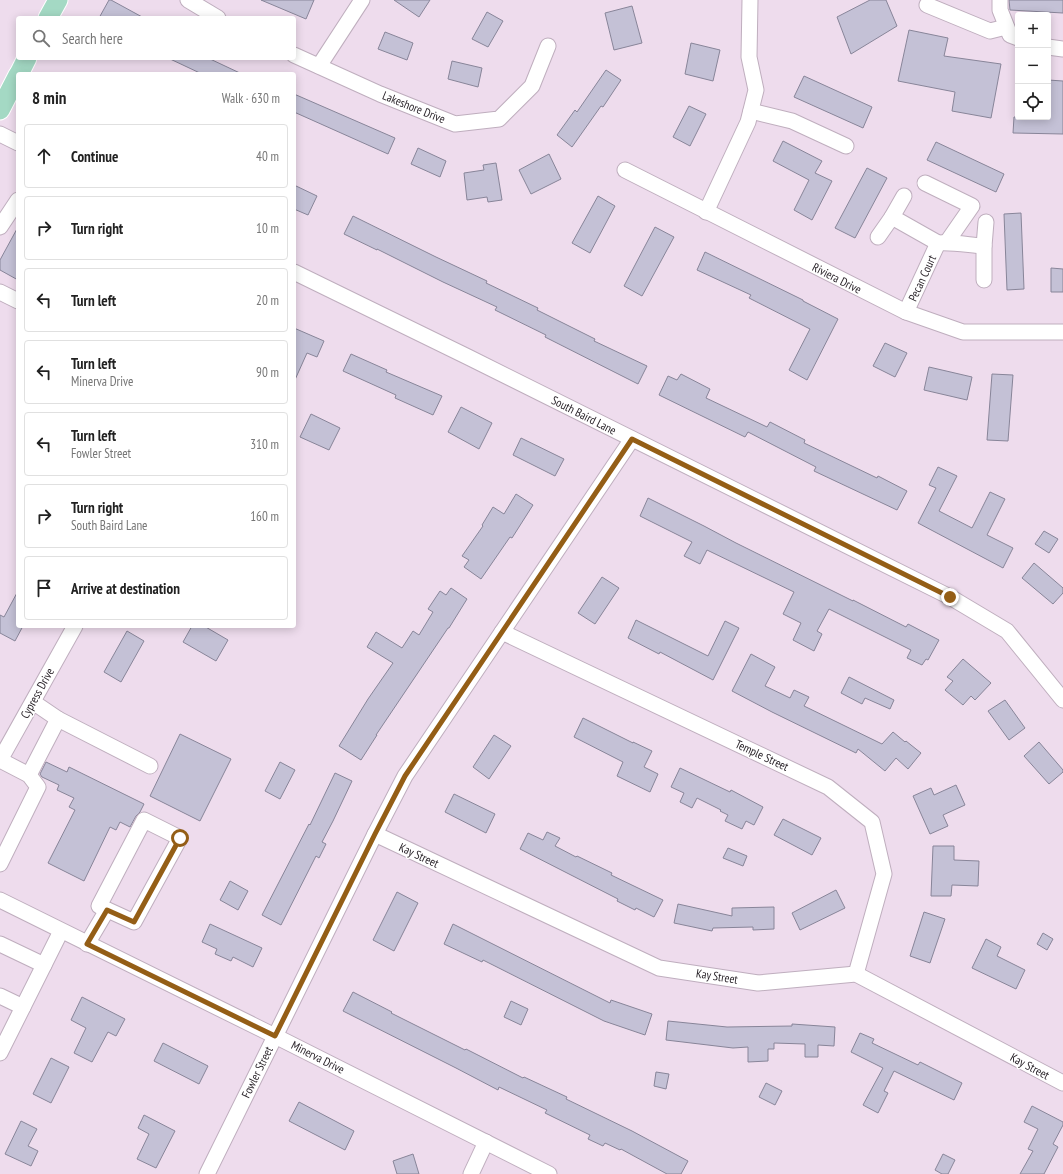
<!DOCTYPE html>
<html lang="en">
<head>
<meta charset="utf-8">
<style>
  :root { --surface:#fff; --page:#f2f2f2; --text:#222; --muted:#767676; --line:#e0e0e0 }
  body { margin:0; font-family:"PT Sans Narrow",sans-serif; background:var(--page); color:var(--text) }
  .controls { position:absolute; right:12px; top:12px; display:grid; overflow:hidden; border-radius:4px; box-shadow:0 2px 10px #0003 }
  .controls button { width:36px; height:36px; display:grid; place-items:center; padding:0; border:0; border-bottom:1px solid var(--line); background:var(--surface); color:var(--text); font:20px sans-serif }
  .stop { position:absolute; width:12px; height:12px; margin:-9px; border:3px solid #945e16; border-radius:50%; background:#fff }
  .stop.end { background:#945e16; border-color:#fff; box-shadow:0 1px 4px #0008 }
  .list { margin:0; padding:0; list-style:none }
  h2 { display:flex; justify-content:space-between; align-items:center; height:52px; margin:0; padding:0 16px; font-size:17px }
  h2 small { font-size:13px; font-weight:400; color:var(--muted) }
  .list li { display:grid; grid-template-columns:26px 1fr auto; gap:12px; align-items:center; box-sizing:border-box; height:64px; margin:0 8px 8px; padding:0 8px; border:1px solid var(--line); border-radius:4px }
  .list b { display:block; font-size:15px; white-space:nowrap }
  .list p { margin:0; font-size:13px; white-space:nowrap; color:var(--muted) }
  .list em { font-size:13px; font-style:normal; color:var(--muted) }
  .icon { flex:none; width:22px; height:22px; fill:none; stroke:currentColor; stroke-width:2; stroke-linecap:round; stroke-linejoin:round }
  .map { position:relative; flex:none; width:1063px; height:1174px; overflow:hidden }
  .search { position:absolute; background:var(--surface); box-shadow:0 2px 10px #0003; left:16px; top:16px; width:280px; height:44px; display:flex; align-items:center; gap:10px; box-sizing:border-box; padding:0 14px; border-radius:4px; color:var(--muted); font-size:15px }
  .panel { position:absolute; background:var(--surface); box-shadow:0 2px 10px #0003; left:16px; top:72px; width:280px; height:556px; border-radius:4px }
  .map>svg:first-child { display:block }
</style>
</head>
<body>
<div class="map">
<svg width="1063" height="1174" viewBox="0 0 1063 1174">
  <rect width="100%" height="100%" fill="#eedced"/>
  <g fill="#c4c1d6" stroke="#888599">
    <path d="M109,0H111L144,18H99Z"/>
    <path d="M261,0H314L306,19Z"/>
    <path d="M394,0H430L419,17Z"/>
    <path d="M870,0H886L897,26L851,54L837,17Z"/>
    <path d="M1009,0H1063V13L1010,10Z"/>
    <path d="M632,6L642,43L614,50L605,13Z"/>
    <path d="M487,12L503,21L488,47L472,39Z"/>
    <path d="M909,30L948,38L944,56L1001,64L991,118L952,111L955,92L898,81Z"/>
    <path d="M385,32L413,43L407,60L378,49Z"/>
    <path d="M691,43L720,50L713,81L685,74Z"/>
    <path d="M168,58H208L242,74H202Z"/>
    <path d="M452,61L482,68L478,87L448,79Z"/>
    <path d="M606,70L621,80L603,107L601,106L572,147L557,135L575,110L577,112Z"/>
    <path d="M804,76L872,107L863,128L794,97Z"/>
    <path d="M1048,80L1063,81V134L1013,133L1014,117H1048Z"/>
    <path d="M294,94L395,138L388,154L294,112Z"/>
    <path d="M689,106L706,114L690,146L673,137Z"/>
    <path d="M783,141L822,161L815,173L832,181L812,220L794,210L809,180L773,161Z"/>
    <path d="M936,142L1004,174L996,192L927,160Z"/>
    <path d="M418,148L446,161L440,177L411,164Z"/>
    <path d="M549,154L561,179L531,194L519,170Z"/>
    <path d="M496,163L502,200L488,202L487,197L467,200L464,173L484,170L483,165Z"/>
    <path d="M867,168L887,178L855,238L835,228Z"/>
    <path d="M294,185L317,196L308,215L294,209Z"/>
    <path d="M598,196L615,206L590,253L572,243Z"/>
    <path d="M1021,213L1024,289L1007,290L1004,214Z"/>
    <path d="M353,216L436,257L487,281L486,283L538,308L537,310L595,339L594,341L647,366L638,384L545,337L546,335L495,310L497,307L443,282L377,249V250L344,234Z"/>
    <path d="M18,227V280L0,270V260Z"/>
    <path d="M655,227L674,237L642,296L624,286Z"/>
    <path d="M705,252L803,300V301L838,319L807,380L789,370L810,329L749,298L751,295L697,270Z"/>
    <path d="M1051,268L1063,269V292H1051Z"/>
    <path d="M294,328L324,341L317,357L307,353L294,382Z"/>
    <path d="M885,343L907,353L895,377L873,366Z"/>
    <path d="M351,354L387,370L386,372L442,396L433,415L395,398L396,395L343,371Z"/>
    <path d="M929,367L972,377L967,400L924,390Z"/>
    <path d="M681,374L710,389L706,398L767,427L770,422L805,440L804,443L877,478L878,476L907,491L897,510L814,471L816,467L748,432L745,437L659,395L668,376L677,380Z"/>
    <path d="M992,374L1013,375L1008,441L987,440Z"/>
    <path d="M461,407L492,423L479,449L448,432Z"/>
    <path d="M311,414L340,428L329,450L300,437Z"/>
    <path d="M521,438L564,459L555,476L513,455Z"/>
    <path d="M938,467L957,476L939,511L972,528L990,492L1005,499L987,535L1013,548L1003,568L918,523L936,488L929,485Z"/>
    <path d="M516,494L533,505L512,538L510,537L481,579L464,567L469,560L462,556L483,526L482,525L493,507L504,514Z"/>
    <path d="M648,498L704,526L736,543L853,601V600L906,627L908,624L939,640L928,660L926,659L922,665L907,658L911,650L829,609L817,631L822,634L814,651L793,640L801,623L783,614L794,592L707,550L700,564L684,556L692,542L640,516Z"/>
    <path d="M1044,531L1058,539L1049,553L1035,544Z"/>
    <path d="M1034,563L1063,588V593L1053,604L1022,578Z"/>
    <path d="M602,577L619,588L595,624L578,613Z"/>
    <path d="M451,588L467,599L449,628H448L376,735H377L361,760L339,746L368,699L393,663L367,647L376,632L402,648L413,631L419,635L433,612L428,609L440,591L446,595Z"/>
    <path d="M18,591V626H23L15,641L0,633V615L4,617Z"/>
    <path d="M636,620L708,656L725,621L739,628L713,680L660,652L659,654L628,638Z"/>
    <path d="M192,626H204L228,640L216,661L183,642Z"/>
    <path d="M127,631L144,641L121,682L104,672Z"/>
    <path d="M751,654L775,667L765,686L790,698L794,690L809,697L804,706L882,744L893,732L905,742L906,741L921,753L908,769L896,758L885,771L858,749L856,753L772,712L732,691Z"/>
    <path d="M963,659L991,683L975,700L971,696L963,705L945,690L953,681L947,677Z"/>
    <path d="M849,677L894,700L890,709L865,698L862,704L841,693Z"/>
    <path d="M1005,700L1025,728L1009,740L988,711Z"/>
    <path d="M583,718L633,743V742L652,751L644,767L658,774L650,792L617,776L623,762L574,737Z"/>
    <path d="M180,734L231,759L200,821L150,796Z"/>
    <path d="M494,735L511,746L489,779L473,767Z"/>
    <path d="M1039,742L1063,770V772L1049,784L1024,756Z"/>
    <path d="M46,762L67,772L69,767L144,804L140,812L136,816L130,827L120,822L116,830L110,827L84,881L48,863L75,810L69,807L74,798L57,790L59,785L42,777L40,774Z"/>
    <path d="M280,762L295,770L280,799L265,791Z"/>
    <path d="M680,768L730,792L731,790L763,807L754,825L746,821L742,829L725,821L728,815L720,811L721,810L697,798L692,808L680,802L684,793L671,787Z"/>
    <path d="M335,773L352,781L333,821L322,842L326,844L319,858L316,856L281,925L262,915L309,824L310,825Z"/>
    <path d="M956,785L965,805L943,815L948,826L930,834L913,796L931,788L934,795Z"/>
    <path d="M454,794L495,814L486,833L445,812Z"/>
    <path d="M783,819L821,838L812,855L774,835Z"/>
    <path d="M547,832L560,838L555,846L576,857L577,856L612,873L611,875L663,900L654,917L636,908L635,910L617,901L618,899L520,849L528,833L543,840Z"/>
    <path d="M933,846H954V860L979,861L978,886L952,885L951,896H931Z"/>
    <path d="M728,848L747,856L743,866L723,858Z"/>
    <path d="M230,881L248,891L238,910L220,900Z"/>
    <path d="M836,890L845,908L800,930L792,913Z"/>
    <path d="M397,892L418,903L394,951L373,940Z"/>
    <path d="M678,904L732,916V908L774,907V929L753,930V927L713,928L712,931L674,923Z"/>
    <path d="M924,912L945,919L930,963L910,956Z"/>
    <path d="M210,924L262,948L253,967L233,957L231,961L215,954L217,949L202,942Z"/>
    <path d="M453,924L610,1003L611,1000L652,1014L645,1035L604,1021L483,960L482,962L444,944Z"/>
    <path d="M1043,933L1053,939L1047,950L1037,944Z"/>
    <path d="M986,939L1001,947L997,956L1025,970L1016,989L972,968Z"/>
    <path d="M353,992L392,1012L391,1013L465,1050L466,1049L523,1078L524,1077L567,1097L566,1099L632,1131L688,1161L681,1174H667L621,1149L620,1150L605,1143L603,1146L588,1139L590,1135L545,1113L547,1110L499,1087L498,1090L456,1068L343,1011Z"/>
    <path d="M82,997L125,1019L116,1036L108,1032L92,1062L74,1053L86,1028L71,1020Z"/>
    <path d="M511,1001L528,1009L521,1025L504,1017Z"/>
    <path d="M668,1021L727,1027L792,1026V1024L835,1027L834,1046L818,1045V1057H805V1044L774,1043V1049H768V1061L748,1062V1047L733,1048L666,1040Z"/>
    <path d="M860,1033L874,1039L872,1043L918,1065L920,1062L962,1083L954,1100L894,1071L884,1091L888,1093L878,1113L863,1105L883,1068L851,1052Z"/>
    <path d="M163,1043L208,1066L199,1084L154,1061Z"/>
    <path d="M51,1058L69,1067L51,1103L33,1094Z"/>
    <path d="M656,1072L669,1074L666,1089L654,1086Z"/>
    <path d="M766,1083L782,1091L775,1105L759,1097Z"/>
    <path d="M299,1102L354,1131L345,1150L289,1121Z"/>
    <path d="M1032,1106L1063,1122V1125L1053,1144L1058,1147L1044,1174H1020L1033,1151L1028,1149L1038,1129L1024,1122Z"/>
    <path d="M144,1115L175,1131L156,1168L137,1159L149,1134L138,1128Z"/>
    <path d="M21,1121L37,1129L28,1146L38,1151L31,1166L5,1154Z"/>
    <path d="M413,1154L419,1174H397L393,1161Z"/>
    <path d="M943,1154L955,1160L948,1174H942L935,1170Z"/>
  </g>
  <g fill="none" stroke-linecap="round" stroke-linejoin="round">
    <defs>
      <g id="minor">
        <path d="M188,0L218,18"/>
        <path d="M1000,0V10L1010,35L1018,38"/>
        <path d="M927,5L990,31L1006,27"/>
        <path d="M1048,47L1063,49"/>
        <path d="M294,55L380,94L455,124L499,119L532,86L548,46"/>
        <path d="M319,66L362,0"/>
        <path d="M751,111L792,121L846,146"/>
        <path d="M0,134L18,143"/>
        <path d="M625,170L906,312L963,332H1063"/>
        <path d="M925,183L972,206L947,242"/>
        <path d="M904,196L892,217L938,243C953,242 969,245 984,246"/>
        <path d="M706,212L748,122L756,90L749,57L750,0"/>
        <path d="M0,227L18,200"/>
        <path d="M878,237L892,217"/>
        <path d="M294,272L468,357L950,597L1007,631L1063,700"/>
        <path d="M984,280V246L986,222"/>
        <path d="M0,292L18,301"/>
        <path d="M906,312L938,243"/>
        <path d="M502,632L828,787L872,822L884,874L856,974"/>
        <path d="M58,719L150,766"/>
        <path d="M0,760L75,626"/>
        <path d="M0,760L29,775L38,787L0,864"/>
        <path d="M29,775L58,719L33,702"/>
        <path d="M144,820L180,838L134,922L99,906Z"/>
        <path d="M375,834L659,968L758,983L856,974L1063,1083"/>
        <path d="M0,900L275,1036L549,1174"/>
        <path d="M0,944L44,965"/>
        <path d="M87,944L107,910"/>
        <path d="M0,996L23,1007"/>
        <path d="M0,1053L61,931"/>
        <path d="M207,1174L375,834L405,776L632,439"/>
        <path d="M471,1174L486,1142"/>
      </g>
      <g id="major">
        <path d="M48,18L58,0"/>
        <path d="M19,74L27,58"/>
        <path d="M0,110L18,75"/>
      </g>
    </defs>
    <use href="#minor" stroke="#bfaebe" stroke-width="17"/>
    <use href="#major" stroke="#fff" stroke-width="21"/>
    <use href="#minor" stroke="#fff" stroke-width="15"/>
    <use href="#major" stroke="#a4d9c4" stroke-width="19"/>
  </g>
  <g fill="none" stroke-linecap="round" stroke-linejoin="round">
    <path stroke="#945e16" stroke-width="5" d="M180,838L134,922L107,910L87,944L275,1036L375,834L405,776L632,439L950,597"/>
  </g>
  <g text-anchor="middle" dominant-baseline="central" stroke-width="3" stroke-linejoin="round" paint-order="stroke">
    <g font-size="12" fill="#251f25" stroke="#fff">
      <text transform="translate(414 107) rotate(22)">Lakeshore Drive</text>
      <text transform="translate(837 278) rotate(27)">Riviera Drive</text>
      <text transform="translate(922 278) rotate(-65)">Pecan Court</text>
      <text transform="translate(584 415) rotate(27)">South Baird Lane</text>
      <text transform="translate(37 693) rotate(-61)">Cypress Drive</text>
      <text transform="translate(762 755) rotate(25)">Temple Street</text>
      <text transform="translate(419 855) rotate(25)">Kay Street</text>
      <text transform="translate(717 976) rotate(9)">Kay Street</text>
      <text transform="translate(318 1057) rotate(27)">Minerva Drive</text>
      <text transform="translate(1030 1066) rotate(28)">Kay Street</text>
      <text transform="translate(257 1072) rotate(-64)">Fowler Street</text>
    </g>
  </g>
</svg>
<div class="controls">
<button>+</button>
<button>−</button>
<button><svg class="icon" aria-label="locate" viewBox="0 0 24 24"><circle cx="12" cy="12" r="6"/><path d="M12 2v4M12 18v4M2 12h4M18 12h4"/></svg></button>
</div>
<div class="stop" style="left:180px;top:838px"></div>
<div class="stop end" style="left:950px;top:597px"></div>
<div class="search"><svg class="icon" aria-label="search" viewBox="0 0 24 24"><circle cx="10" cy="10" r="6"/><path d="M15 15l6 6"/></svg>Search here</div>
<section class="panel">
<h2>8 min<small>Walk · 630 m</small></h2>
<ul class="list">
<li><svg class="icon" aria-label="ahead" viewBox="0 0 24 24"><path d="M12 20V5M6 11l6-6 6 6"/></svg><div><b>Continue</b></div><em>40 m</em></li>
<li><svg class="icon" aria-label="right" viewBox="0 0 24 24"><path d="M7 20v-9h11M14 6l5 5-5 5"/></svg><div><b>Turn right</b></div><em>10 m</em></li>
<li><svg class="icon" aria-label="left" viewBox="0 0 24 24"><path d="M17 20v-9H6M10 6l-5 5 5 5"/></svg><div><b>Turn left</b></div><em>20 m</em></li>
<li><svg class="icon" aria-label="left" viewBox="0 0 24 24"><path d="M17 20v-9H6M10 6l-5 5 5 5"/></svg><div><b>Turn left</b><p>Minerva Drive</p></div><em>90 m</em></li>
<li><svg class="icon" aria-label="left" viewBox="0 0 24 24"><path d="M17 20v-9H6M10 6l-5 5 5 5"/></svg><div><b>Turn left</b><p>Fowler Street</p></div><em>310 m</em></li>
<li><svg class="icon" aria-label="right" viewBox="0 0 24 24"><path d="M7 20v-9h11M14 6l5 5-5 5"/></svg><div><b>Turn right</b><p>South Baird Lane</p></div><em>160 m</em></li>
<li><svg class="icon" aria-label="arrive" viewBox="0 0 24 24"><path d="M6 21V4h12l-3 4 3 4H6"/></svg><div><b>Arrive at destination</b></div></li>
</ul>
</section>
</div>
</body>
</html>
